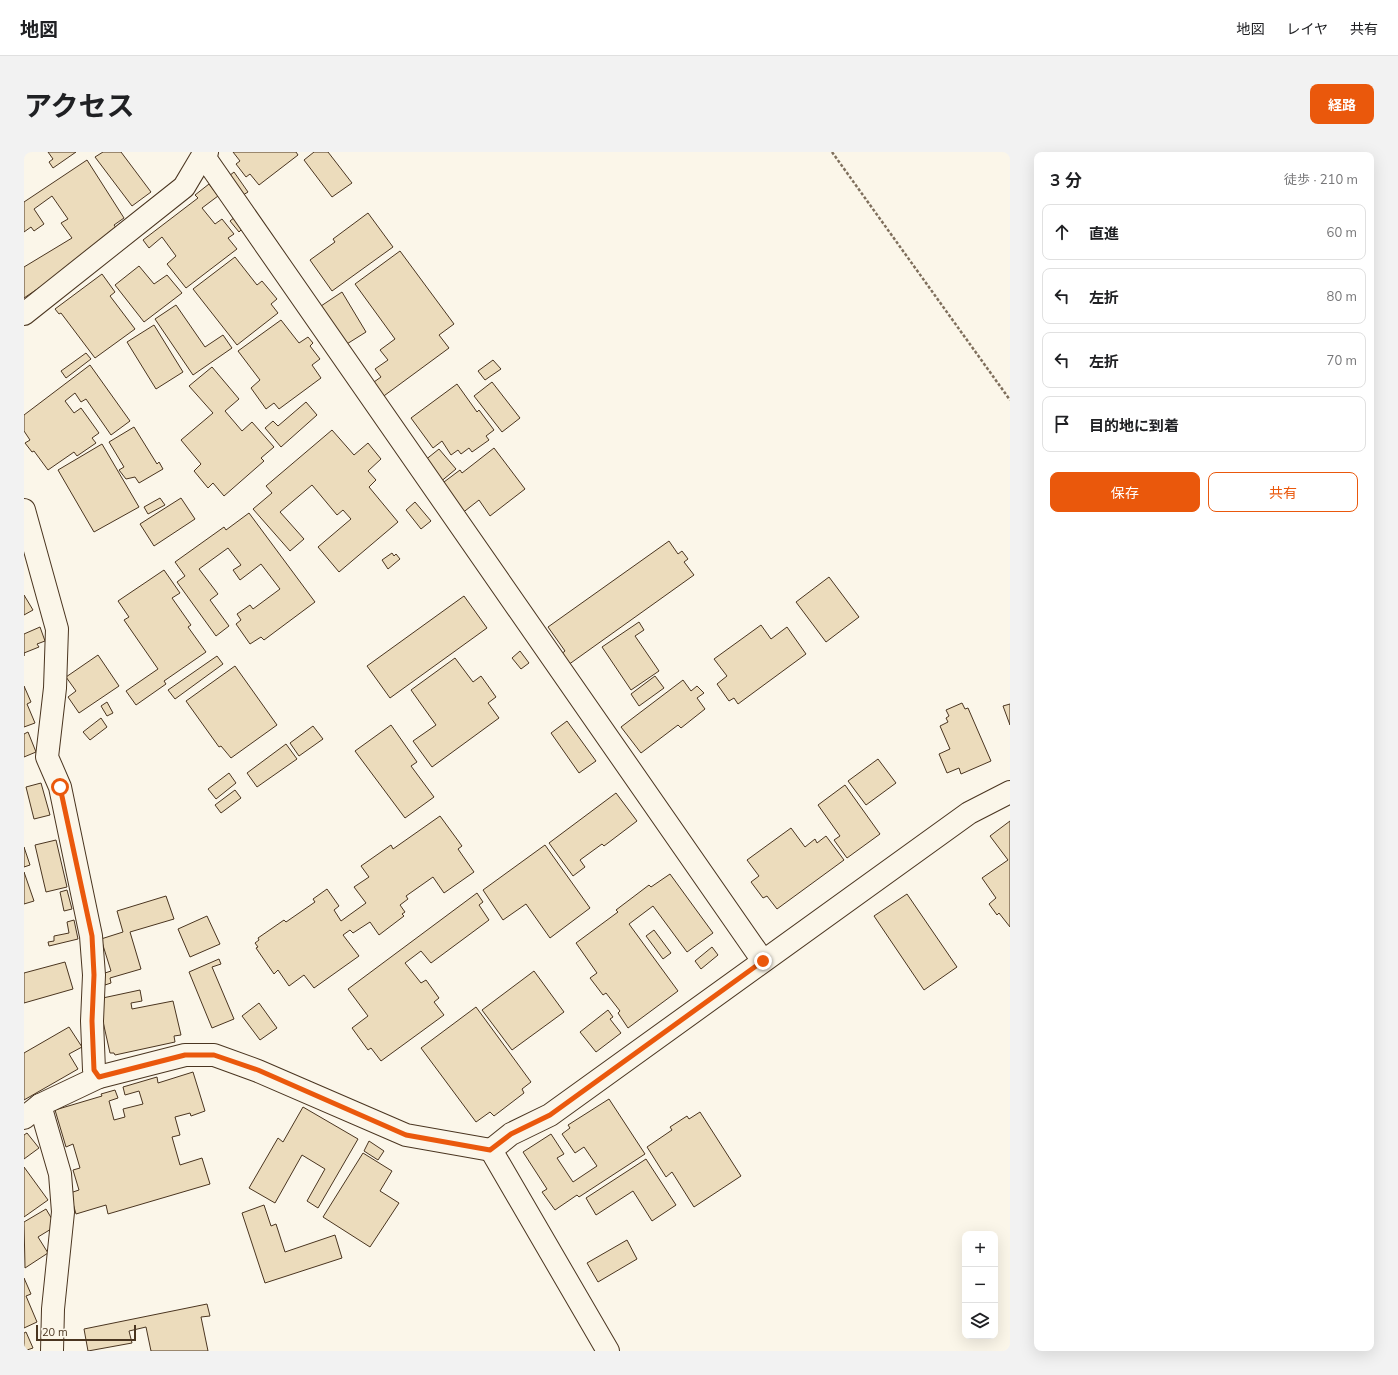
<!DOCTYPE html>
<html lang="ja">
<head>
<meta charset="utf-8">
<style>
  :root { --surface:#fff; --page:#f2f2f2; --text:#202124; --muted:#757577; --line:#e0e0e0; --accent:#ea580c }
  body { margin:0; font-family:Mulish,"Noto Sans JP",sans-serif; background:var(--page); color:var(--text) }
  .controls { position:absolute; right:12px; bottom:12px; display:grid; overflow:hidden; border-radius:8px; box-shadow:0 4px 16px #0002 }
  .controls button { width:36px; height:36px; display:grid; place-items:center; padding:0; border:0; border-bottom:1px solid var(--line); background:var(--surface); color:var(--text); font:20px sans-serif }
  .scale { position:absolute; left:12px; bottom:10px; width:100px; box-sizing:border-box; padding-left:4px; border:2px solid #4a3520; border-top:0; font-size:11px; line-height:14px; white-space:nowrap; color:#4a3520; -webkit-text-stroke:3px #fbf6e9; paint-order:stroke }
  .stop { position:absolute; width:12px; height:12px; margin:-9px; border:3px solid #ea580c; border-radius:50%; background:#fff }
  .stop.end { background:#ea580c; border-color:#fff; box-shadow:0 1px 4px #0008 }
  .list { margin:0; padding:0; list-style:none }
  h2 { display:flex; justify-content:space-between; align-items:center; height:52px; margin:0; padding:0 16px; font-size:17px }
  h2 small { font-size:13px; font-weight:400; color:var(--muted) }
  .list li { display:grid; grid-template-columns:26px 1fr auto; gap:12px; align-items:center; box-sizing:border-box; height:56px; margin:0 8px 8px; padding:0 8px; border:1px solid var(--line); border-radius:8px }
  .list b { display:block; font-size:15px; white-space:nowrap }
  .list em { font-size:13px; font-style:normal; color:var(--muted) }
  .actions { display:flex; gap:8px; padding:12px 16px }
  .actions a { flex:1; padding:9px 0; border:1px solid var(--accent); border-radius:8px; text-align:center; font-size:14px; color:var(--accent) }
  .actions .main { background:var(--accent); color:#fff }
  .icon { flex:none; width:22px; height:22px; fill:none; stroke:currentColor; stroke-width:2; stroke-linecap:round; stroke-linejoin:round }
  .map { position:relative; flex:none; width:986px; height:1199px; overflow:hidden; border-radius:8px }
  header { display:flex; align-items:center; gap:24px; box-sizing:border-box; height:56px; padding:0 20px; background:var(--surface); border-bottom:1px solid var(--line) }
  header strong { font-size:19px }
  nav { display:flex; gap:22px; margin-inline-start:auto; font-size:14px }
  .intro { display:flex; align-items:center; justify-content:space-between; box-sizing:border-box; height:96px; padding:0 24px }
  h1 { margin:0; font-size:28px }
  .button { padding:10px 18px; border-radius:8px; background:var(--accent); color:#fff; font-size:14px; font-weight:700 }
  main { display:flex; gap:24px; padding:0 24px }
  aside { flex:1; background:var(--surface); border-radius:8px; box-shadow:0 4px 16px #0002 }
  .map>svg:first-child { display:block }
</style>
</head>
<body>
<header>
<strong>地図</strong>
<nav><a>地図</a><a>レイヤ</a><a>共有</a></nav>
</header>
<div class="intro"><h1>アクセス</h1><a class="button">経路</a></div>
<main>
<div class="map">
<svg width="986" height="1199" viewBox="0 0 986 1199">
  <rect width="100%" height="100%" fill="#fbf6e9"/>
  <g fill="#ecdcbc" stroke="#4a3520">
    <path d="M24,0H52L29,16L25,10L29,7Z"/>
    <path d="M79,0H97L127,40L108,54L71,5Z"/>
    <path d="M209,0H272L274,3L235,33L226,22L222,25L212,12L216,9Z"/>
    <path d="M290,0H304L328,31L308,45L280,8Z"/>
    <path d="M63,8L100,66L90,73L96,81L0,146V115L48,86L37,71L44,67L28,44L10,57L20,72L10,79L7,75L0,80V50Z"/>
    <path d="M210,20L224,40L219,43L205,24Z"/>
    <path d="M185,32L194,44L178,56L191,72L198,67L210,82L204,86L213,97L162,136L143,112L152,104L138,85L125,96L119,88L174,46L171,43Z"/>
    <path d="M344,61L369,95L308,139L286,108L311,90L309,87Z"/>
    <path d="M211,65L219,76L215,80L206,69Z"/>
    <path d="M376,99L430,172L415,183L425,196L353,249L343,235L357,225L351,217L364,208L356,198L371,187L331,132Z"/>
    <path d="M211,105L233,133L238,129L253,147L247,152L254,161L213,193L169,137Z"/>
    <path d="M115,114L130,132L143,123L158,141L120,170L91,133Z"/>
    <path d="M78,122L91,140L86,144L111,177L71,206L37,161L35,162L31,157Z"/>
    <path d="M318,140L342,180L318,195L294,156Z"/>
    <path d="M152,153L181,195L199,183L208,196L169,223L131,167Z"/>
    <path d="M257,168L275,191L284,185L289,191L286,194L296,207L288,213L297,226L255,257L250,251L242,257L227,236L236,228L214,199Z"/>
    <path d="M130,173L159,220L132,237L103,190Z"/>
    <path d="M62,201L67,207L42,226L37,219Z"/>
    <path d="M469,208L477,217L461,228L454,219Z"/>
    <path d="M66,213L106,269L87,283L62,247L57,250L51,241L41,249L50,261L57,256L75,281L68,286L72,291L53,304L50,300L24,318L10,299L8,300L1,291L6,288L0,279V263Z"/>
    <path d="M188,215L215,247L201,259L218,279L228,270L250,295L237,306L240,309L200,344L189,331L184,336L170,319L177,312L157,288L189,261L165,234Z"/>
    <path d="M468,230L496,266L478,280L450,244Z"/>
    <path d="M433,232L453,260L455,258L470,278L462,284L465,288L448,300L445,296L437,302L434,298L427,303L418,289L409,296L387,266Z"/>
    <path d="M282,250L293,263L257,295L241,276L249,269L254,274Z"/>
    <path d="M110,275L133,312L135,310L139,317L115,331L111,325L102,327L95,318L100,315L85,290Z"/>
    <path d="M308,278L330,303L344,291L357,307L344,319L352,328L345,335L374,370L315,420L294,395L327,367L319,358L313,363L288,333L256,360L280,387L266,399L229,357L248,341L242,334Z"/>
    <path d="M78,292L115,355L70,380L34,318Z"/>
    <path d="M470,296L501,337L466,364L455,348L437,362L416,333L436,318L438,321Z"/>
    <path d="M415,297L432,317L415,331L400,309Z"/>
    <path d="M136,346L141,353L124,362L120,355Z"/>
    <path d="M157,346L171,367L130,394L116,372Z"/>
    <path d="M391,350L407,369L397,377L382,358Z"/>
    <path d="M225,361L291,450L240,488L237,485L226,492L212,472L217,468L213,462L226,453L229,457L256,437L237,412L216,428L209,418L217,413L204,396L175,417L194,442L186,448L205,474L192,484L153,430L161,424L151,410L200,375L202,378Z"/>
    <path d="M645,389L654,402L658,399L664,407L660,410L670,423L544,513L536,503L541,499L524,475Z"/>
    <path d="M368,401L370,404L372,402L376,407L364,417L358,408Z"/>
    <path d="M140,418L156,441L148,446L167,473L164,475L182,500L140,529L142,532L112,553L102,539L134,517L100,468L105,465L94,449Z"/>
    <path d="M805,425L835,465L802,490L772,450Z"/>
    <path d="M0,443L9,458L0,463Z"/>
    <path d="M440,444L463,476L366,546L343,514Z"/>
    <path d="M615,470L620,478L611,484L635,519L607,538L578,495Z"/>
    <path d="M737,473L747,487L763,475L782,502L714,552L710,546L705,549L693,532L703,524L690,507Z"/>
    <path d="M16,475L21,489L13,492L15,495L0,501V504V482Z"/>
    <path d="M496,499L505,511L497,517L488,506Z"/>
    <path d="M74,503L95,534L55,561L44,545L52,539L42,525Z"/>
    <path d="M193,504L199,512L151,547L144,538Z"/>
    <path d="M431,506L449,530L457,524L472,545L464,551L475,566L408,615L389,589L412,573L387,538Z"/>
    <path d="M211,514L253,573L207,606L197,594L195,595L162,549Z"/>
    <path d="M631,524L640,536L615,554L607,542Z"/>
    <path d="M659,528L667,539L673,534L680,541L673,546L681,557L657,576L654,573L617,601L597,575Z"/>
    <path d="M0,534L7,550L3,552L11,571L0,575Z"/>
    <path d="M83,550L89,561L83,564L77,554Z"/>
    <path d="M938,551L941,557L944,556L967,609L937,622L935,616L923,621L915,602L926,597L916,574L924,570L922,566L925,564L922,558Z"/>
    <path d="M986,552V573L979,554Z"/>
    <path d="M77,566L83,575L66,588L59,580Z"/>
    <path d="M543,569L572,609L555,621L527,581Z"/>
    <path d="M367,573L393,610L387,614L410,645L381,666L331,599Z"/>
    <path d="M289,574L299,587L275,604L266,591Z"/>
    <path d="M4,580L12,600L0,605V582Z"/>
    <path d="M262,592L273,607L233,635L223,621Z"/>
    <path d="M854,607L872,631L842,653L824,629Z"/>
    <path d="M205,621L212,631L192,647L184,637Z"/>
    <path d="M17,631L26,663L10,667L2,635Z"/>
    <path d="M821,633L856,682L823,706L810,688L816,684L794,653Z"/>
    <path d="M211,638L217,646L197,661L191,653Z"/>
    <path d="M592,641L613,669L580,694L578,692L556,708L561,715L549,724L525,691Z"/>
    <path d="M416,664L438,694L434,697L450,720L420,741L409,725L382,744L384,747L376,753L381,760L378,762L380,764L355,783L346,770L329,781L326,778L319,783L335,804L290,836L280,823L265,834L254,818L250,822L232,796L234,795L231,791L235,788L234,786L260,768L262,770L291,750L289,747L303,737L315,754L310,758L317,769L342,751L330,735L345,725L337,714L367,693L369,697Z"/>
    <path d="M986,669V775L975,761L973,763L965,752L972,746L958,726L984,708L966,684Z"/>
    <path d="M767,676L781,695L791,687L793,691L802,684L820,708L753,757L743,744L739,746L727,730L735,724L723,708Z"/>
    <path d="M32,688L43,735L22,740L11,693Z"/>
    <path d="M521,693L566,756L526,786L502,752L479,768L459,738Z"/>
    <path d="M0,695L6,713L0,715Z"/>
    <path d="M0,720L10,749L0,752Z"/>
    <path d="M646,722L689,781L663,800L629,754L605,772L654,839L604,876L594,861L596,859L582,841L579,843L566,826L573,821L552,791L594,760L592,758L625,733L627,735Z"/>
    <path d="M43,738L48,757L40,759L36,740Z"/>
    <path d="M453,741L459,750L455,753L465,768L407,811L397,799L381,811L397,831L402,828L415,846L410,850L420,863L357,909L347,896L344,898L328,876L344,864L324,837Z"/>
    <path d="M883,742L933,815L900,838L850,764Z"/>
    <path d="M142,744L150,767L106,780L117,817L86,826L87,831L81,833L78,822L87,819L77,787L99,780L93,759Z"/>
    <path d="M183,764L196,792L166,805L154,777Z"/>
    <path d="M50,768L54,787L25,794L24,790L30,789V784L45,781L43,770Z"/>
    <path d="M630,778L647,801L639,807L622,784Z"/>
    <path d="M688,795L694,803L677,817L671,809Z"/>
    <path d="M195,807L197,812L188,815L210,867L188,876L165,820Z"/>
    <path d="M41,810L49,837L0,851V821Z"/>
    <path d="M510,819L540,860L488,898L458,858Z"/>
    <path d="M116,838L118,849L107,851L108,857L149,849L157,883L150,884L151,890L91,903L90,901H86L74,847Z"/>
    <path d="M235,851L253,876L236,888L218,864Z"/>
    <path d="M452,855L507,930L498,937L500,941L470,964L466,960L452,970L397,896Z"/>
    <path d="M584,858L589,865L586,867L597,881L572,900L556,880Z"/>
    <path d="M45,875L58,895L45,902L54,917L0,948V901Z"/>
    <path d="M169,920L181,959L167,964L166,961L151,965L156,983L148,985L156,1013L178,1006L186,1032L84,1062L82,1053L52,1062L46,1041L55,1038L49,1018L56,1016L49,992L42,995L31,958L78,944L77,942L91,938L94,946L85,949L90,968L101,965L99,957L119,952L115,939L101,943L99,935L133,925L134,931Z"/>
    <path d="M585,947L621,1002L555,1045L553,1043L531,1058L518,1040L523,1037L499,1000L527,982L540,1002L533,1006L549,1030L573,1014L560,995L551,1001L538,982L546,976L544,973Z"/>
    <path d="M279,955L334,987L294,1056L283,1049L301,1017L278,1003L251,1051L225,1036L254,986L259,990Z"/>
    <path d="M676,960L717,1024L670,1055L648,1020L642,1025L623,995L648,978L646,975L663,964L665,967Z"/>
    <path d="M3,981L15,996L0,1007V983Z"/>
    <path d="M345,989L360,999L354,1008L340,999Z"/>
    <path d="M339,1001L368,1019L356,1039L375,1051L346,1095L299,1065Z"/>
    <path d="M622,1007L652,1053L628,1069L609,1039L572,1063L562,1046Z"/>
    <path d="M0,1015L24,1048L0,1065Z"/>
    <path d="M240,1053L247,1074L252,1072L261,1100L311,1083L318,1106L241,1131L218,1061Z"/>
    <path d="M22,1057L32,1074L14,1085L24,1101L1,1116L0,1070Z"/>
    <path d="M603,1088L613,1107L574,1130L563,1111Z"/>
    <path d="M0,1126L7,1142L2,1144L13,1170L0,1176Z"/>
    <path d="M183,1152L186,1164L177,1165L184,1199H127L122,1175L105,1179L108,1191L64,1199L60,1177Z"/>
    <path d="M2,1180L9,1196L0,1199V1181Z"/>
  </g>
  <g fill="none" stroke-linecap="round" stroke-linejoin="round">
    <defs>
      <g id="minor">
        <path d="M179,3L739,809"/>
        <path d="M0,162L160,35L179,3L183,0"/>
        <path d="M0,358L33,477L31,536L23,605L36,635L67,784L70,823L68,869L70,918L75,925"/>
        <path d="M16,953L36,1022L39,1060L29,1157L28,1199"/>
        <path d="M0,966L16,953L75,925L161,903H190L234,919L382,983L467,998"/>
        <path d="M584,1199L467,998L487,982L526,963L945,661L986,640"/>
      </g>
    </defs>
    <use href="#minor" stroke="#4a3520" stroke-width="24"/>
    <path stroke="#7f6f5c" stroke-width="2.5" stroke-dasharray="3 2" stroke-linecap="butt" d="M808,0L986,248"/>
    <use href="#minor" stroke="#fbf6e9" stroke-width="22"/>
  </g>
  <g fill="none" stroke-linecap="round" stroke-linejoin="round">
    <path stroke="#ea580c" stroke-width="5" d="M36,635L68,784L70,823L68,869L70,918L75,925L161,903H190L234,918L382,983L466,998L487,982L526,963L739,809"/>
  </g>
</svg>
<div class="controls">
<button>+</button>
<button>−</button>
<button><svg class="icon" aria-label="layers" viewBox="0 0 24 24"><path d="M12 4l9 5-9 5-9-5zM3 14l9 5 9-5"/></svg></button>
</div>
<div class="scale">20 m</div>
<div class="stop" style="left:36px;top:635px"></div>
<div class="stop end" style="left:739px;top:809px"></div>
</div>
<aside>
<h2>3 分<small>徒歩 · 210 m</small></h2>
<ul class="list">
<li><svg class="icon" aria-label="ahead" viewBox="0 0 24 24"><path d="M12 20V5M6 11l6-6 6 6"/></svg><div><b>直進</b></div><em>60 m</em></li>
<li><svg class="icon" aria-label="left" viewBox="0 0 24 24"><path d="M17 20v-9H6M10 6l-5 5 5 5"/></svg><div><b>左折</b></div><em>80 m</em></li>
<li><svg class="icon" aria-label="left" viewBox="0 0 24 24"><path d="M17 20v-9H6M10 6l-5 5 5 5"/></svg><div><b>左折</b></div><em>70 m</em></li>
<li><svg class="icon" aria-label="arrive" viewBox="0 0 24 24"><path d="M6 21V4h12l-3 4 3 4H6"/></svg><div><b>目的地に到着</b></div></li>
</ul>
<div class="actions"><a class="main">保存</a><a>共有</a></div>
</aside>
</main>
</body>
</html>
